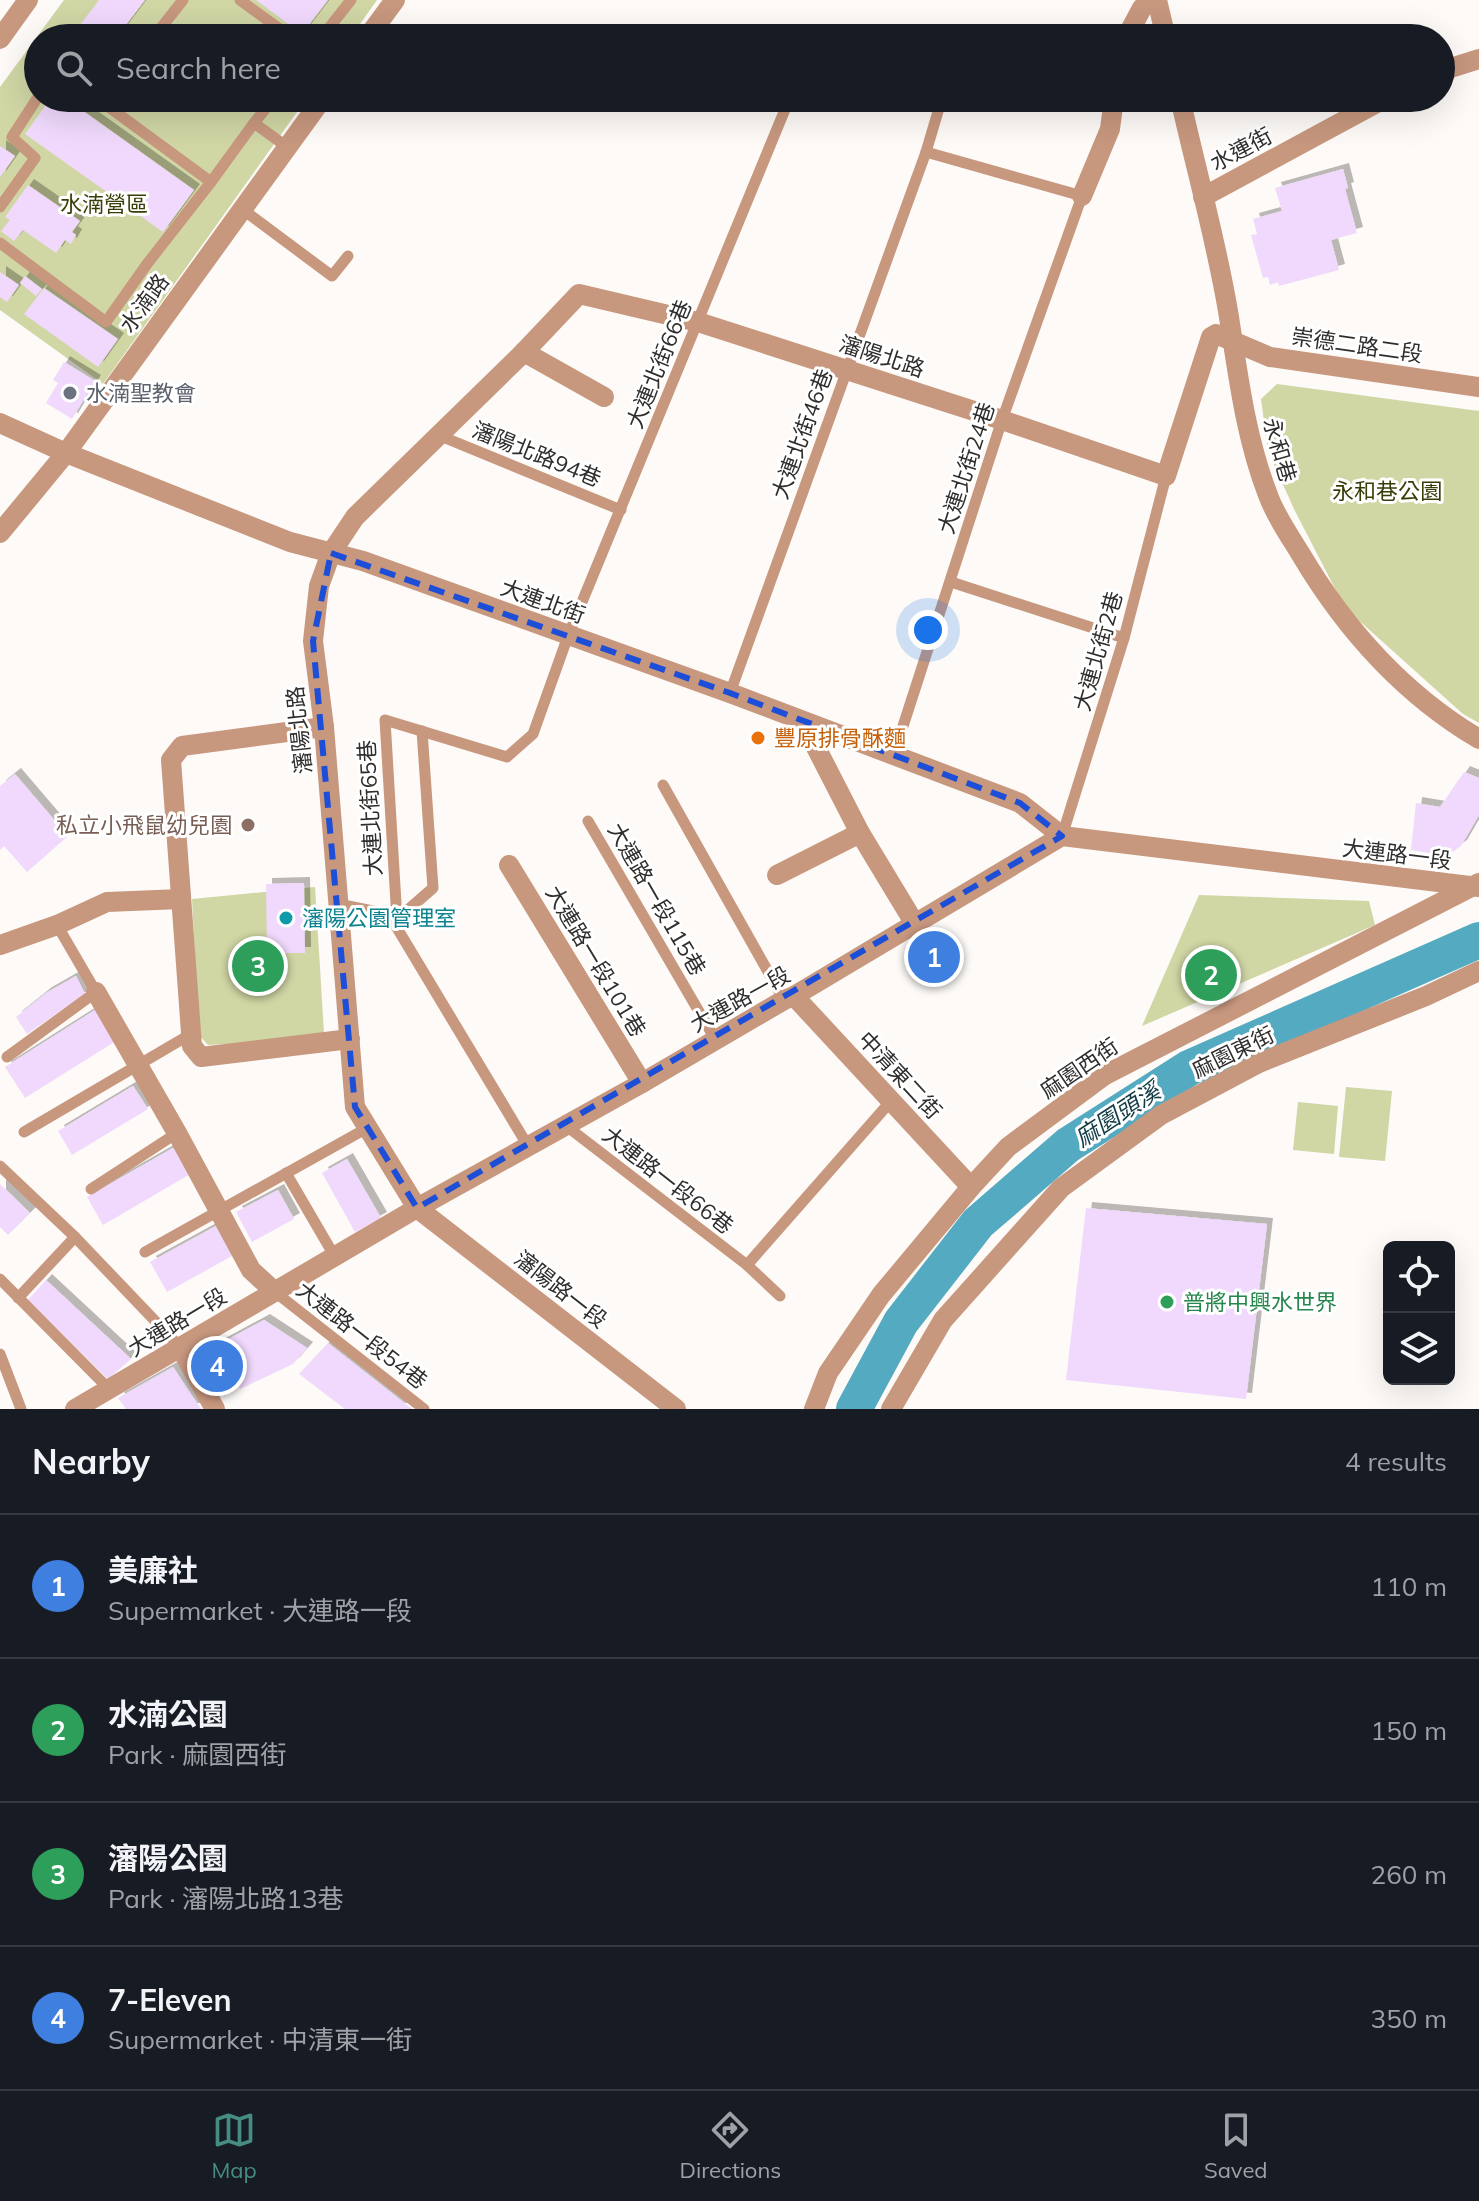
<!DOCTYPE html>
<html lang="en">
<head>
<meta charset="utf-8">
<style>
  :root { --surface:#171b24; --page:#20242c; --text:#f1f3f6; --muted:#9ea1a6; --line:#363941; --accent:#468c83 }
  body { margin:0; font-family:Mulish,"Noto Sans TC",sans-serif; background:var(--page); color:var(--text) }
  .controls { position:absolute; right:24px; bottom:24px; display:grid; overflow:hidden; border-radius:12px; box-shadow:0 8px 32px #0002 }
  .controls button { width:72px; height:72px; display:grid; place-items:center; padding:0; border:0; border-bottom:2px solid var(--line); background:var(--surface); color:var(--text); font:40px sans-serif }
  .you { position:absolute; left:928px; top:630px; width:28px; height:28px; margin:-20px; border:6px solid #fff; border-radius:50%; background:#1a73e8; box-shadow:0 0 0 12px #1a73e833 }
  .badge { display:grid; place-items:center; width:52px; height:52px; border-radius:50%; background:var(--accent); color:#fff; font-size:26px; font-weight:700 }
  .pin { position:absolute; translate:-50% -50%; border:4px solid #fff; box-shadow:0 2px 8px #0006 }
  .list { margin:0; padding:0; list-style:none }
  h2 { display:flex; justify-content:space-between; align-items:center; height:104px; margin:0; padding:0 32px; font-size:34px }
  h2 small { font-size:26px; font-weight:400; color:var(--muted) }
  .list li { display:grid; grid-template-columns:52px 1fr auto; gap:24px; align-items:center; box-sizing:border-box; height:144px; padding:0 32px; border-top:2px solid var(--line) }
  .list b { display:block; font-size:30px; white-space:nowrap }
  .list p { margin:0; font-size:26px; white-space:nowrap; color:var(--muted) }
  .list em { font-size:26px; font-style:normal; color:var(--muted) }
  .icon { flex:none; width:44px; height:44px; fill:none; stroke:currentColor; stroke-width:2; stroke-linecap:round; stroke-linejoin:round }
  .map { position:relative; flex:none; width:1479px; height:1409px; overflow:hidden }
  .search { position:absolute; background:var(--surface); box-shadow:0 8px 32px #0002; left:24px; right:24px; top:24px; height:88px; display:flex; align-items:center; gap:20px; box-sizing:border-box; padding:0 28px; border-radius:44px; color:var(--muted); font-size:30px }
  .sheet { height:680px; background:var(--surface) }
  nav { display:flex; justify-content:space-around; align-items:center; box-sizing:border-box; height:112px; border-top:2px solid var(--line); background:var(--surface); font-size:22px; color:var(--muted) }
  nav a { display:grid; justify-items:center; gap:4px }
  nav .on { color:var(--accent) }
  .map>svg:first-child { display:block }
</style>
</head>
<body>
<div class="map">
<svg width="1479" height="1409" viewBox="0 0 1479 1409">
  <defs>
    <filter id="shadow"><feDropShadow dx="6" dy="-6" stdDeviation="0" flood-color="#0004"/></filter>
  </defs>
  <rect width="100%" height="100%" fill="#fdfaf7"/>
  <g fill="#d0d6a4">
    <path d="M64,0H377L350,38H38V98H307L103,384L0,310V87Z"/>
    <path d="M1277,384L1479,411V723L1463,714L1345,608L1294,509L1268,451L1261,399Z"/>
    <path d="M315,887L324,1033L318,1040L208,1045L199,1035L192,899Z"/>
    <path d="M1199,895L1369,901L1375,925L1142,1026Z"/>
    <path d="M1346,1087L1392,1091L1385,1161L1339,1157Z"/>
    <path d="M1298,1102L1338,1106L1334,1154L1293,1150Z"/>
  </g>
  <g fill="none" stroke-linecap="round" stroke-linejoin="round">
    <path stroke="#54aac1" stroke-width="36" d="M854,1409L901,1322L978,1223L1068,1145L1189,1068L1479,940"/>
  </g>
  <g fill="#f0d9fc" filter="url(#shadow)">
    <path d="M99,0H145L116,38H70Z"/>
    <path d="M256,0H328L302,34Z"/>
    <path d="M51,98H65L194,190L163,232L25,134Z"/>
    <path d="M0,146L15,156L0,177Z"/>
    <path d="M1343,169L1348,188L1345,189L1357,233L1331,240L1339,270L1279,286L1278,282L1270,285L1268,277L1263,278L1251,235L1257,234L1253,219L1282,211L1275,188Z"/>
    <path d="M28,185L80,221L72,232L76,235L71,244L65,240L56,253L23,230L14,241L1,231L10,220L5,217Z"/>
    <path d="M0,272L19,285L7,302L0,297Z"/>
    <path d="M25,276L42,289L36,296L20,283Z"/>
    <path d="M44,288L118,339L98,367L24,314Z"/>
    <path d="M64,362L95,381L72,419L46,403L58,383L53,380Z"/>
    <path d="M1464,772L1479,778V815L1461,846L1454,851L1440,855L1411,850L1416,803L1440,807Z"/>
    <path d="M15,774L68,836L27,872L4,846L0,850V786Z"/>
    <path d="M304,883L305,953H267L266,884Z"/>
    <path d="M76,976L85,994L27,1034L16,1017L46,993Z"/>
    <path d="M95,1010L116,1041L25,1098L5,1067Z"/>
    <path d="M133,1086L148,1109L72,1155L58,1131Z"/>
    <path d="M173,1148L192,1173L103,1225L87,1197Z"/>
    <path d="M347,1159L381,1218L355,1232L322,1173Z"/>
    <path d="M0,1184L30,1213L8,1235L0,1227Z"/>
    <path d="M278,1190L294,1219L252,1242L236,1212Z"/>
    <path d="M1086,1208L1267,1224L1246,1399L1066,1380Z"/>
    <path d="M216,1226L232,1256L167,1292L150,1262Z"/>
    <path d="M46,1280L131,1359L108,1379L28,1300Z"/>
    <path d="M264,1320L307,1348L293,1364L240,1389L214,1347Z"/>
    <path d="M328,1343L412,1409H345L299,1374Z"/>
    <path d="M173,1367L201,1409H126L118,1398Z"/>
  </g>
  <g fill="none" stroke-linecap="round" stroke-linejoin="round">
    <g stroke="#c7977e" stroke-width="11">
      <path d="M240,0L292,38"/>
      <path d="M153,38L183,0"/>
      <path d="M321,38L351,0"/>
      <path d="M105,98L102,102L211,182L254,123"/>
      <path d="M274,98L254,123L287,147"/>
      <path d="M0,207L35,158L12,137L38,97"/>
      <path d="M242,209L332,276L348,256"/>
      <path d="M0,243L106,322L147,264L211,182"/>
      <path d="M438,435L621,510"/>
      <path d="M951,582L1124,638"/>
      <path d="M730,693L926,152L942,98"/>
      <path d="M894,754L1002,420L1082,196L926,152"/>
      <path d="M663,785L784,1000"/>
      <path d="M588,821L715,1039"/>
      <path d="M1062,836L1124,638L1166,476"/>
      <path d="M338,904L383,913L394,923L528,1146"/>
      <path d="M397,920L385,720L507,757L533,734L568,636L786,107L792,98"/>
      <path d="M394,922L433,888L422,731"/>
      <path d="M7,1057L96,992L57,925"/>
      <path d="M565,1125L747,1265L891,1101"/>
      <path d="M24,1132L191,1034"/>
      <path d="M0,1166L75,1237L180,1347"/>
      <path d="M286,1173L335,1257"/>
      <path d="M91,1189L177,1133"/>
      <path d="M145,1252L369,1127"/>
      <path d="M747,1265L780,1296"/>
      <path d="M0,1279L110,1390"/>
      <path d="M275,1292L424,1409"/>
      <path d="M18,1298L75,1237"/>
      <path d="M0,1354L21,1409"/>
    </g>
    <g stroke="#c7977e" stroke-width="20">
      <path d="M1157,0L1166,38"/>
      <path d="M367,38L395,0"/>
      <path d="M1126,38L1142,8L1153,0"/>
      <path d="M0,39L28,0"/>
      <path d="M1441,71L1479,59"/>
      <path d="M1180,98C1196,169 1216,240 1228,311C1238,373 1245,436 1268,495C1275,515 1289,535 1300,553C1345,629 1403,694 1479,739"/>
      <path d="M1082,196L1110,129L1114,98"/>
      <path d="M1203,197L1386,98"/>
      <path d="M524,352L604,397"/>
      <path d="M0,423L66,453L290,542L363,561L730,693L1020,803L1062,836"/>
      <path d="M0,533L66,453L323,98"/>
      <path d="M803,722L860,833L915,924"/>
      <path d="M324,727L182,746L171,760L192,1046L201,1057L350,1039"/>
      <path d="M509,865L642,1083"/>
      <path d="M777,875L860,833"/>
      <path d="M0,945L57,925L107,902L181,899"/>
      <path d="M96,992L177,1133L251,1270L275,1292"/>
      <path d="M794,996L971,1187"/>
      <path d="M180,1347L215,1409"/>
      <path d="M75,1409L417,1208L642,1083L784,1000L794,996L1062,836L1479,887"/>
      <path d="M676,1409L417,1208L355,1107L324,727L313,641L319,586L331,553L355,517L524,352L579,294L698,322L1002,420L1166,476L1211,337L1216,334L1270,357L1479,387"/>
      <path d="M814,1409L828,1373L881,1295L971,1187L1008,1147L1105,1075L1473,886"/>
      <path d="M891,1409L943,1320L1061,1188L1161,1115L1259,1063L1426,996L1479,971"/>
    </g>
    <path stroke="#c7977e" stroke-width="20" d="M1473,886L1479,883"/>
  </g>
  <path fill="none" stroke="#1d4ed8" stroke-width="6" stroke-dasharray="16 10" stroke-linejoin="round" d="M331,553L730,693L1020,803L1062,836L417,1208L355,1107L313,641Z"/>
  <circle fill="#6b7280" stroke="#fff" stroke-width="3" cx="70" cy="393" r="8"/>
  <circle fill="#e8710a" stroke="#fff" stroke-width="3" cx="758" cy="738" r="8"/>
  <circle fill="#8d6e63" stroke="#fff" stroke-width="3" cx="248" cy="825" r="8"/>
  <circle fill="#0f9aa8" stroke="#fff" stroke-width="3" cx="286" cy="918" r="8"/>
  <circle fill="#2e9e5b" stroke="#fff" stroke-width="3" cx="1167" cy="1302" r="8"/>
  <g text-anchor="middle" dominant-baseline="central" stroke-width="6" stroke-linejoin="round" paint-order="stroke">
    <g font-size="22" fill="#2f2e2d" stroke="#fff">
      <text transform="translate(1241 149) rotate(-28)">水連街</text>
      <text transform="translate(144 303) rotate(-54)">水湳路</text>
      <text transform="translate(1357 345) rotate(8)">崇德二路二段</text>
      <text transform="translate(882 356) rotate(18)">瀋陽北路</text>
      <text transform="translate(659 364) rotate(-68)">大連北街66巷</text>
      <text transform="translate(802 434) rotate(-70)">大連北街46巷</text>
      <text transform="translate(1280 450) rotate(74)">永和巷</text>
      <text transform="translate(537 454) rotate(22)">瀋陽北路94巷</text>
      <text transform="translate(966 468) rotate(-72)">大連北街24巷</text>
      <text transform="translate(543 601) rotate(20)">大連北街</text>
      <text transform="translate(1098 651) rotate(-74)">大連北街2巷</text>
      <text transform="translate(299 730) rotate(-96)">瀋陽北路</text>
      <text transform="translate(370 808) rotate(-93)">大連北街65巷</text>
      <text transform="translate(1397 854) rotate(7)">大連路一段</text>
      <text transform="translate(657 899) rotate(60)">大連路一段115巷</text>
      <text transform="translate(596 961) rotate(59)">大連路一段101巷</text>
      <text transform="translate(740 999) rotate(-29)">大連路一段</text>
      <text transform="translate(1233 1052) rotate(-26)">麻園東街</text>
      <text transform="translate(1079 1068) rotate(-34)">麻園西街</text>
      <text transform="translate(900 1075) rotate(47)">中清東二街</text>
      <text transform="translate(668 1180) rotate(38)">大連路一段66巷</text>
      <text transform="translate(561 1289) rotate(38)">瀋陽路一段</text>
      <text transform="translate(177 1322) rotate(-31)">大連路一段</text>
      <text transform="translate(362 1335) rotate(38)">大連路一段54巷</text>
    </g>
    <g font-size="22" fill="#3a3d07" stroke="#fff">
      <text x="104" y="204">水湳營區</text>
      <text x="1387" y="491">永和巷公園</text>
    </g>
    <g font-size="22" fill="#5b616d" stroke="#fff" text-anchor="start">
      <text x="86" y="393">水湳聖教會</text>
    </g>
    <g font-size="22" fill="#c56008" stroke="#fff" text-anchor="start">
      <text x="774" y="738">豐原排骨酥麵</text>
    </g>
    <g font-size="22" fill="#785e54" stroke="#fff" text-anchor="end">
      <text x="232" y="825">私立小飛鼠幼兒園</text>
    </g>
    <g font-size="22" fill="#0d838f" stroke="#fff" text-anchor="start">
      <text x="302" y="918">瀋陽公園管理室</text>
    </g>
    <g font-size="22" fill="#27864d" stroke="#fff" text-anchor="start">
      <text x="1183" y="1302">普將中興水世界</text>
    </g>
    <g font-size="24" font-style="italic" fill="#123b45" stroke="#fff">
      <text transform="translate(1117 1114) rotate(-33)">麻園頭溪</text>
    </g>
  </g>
</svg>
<div class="controls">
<button><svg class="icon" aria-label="locate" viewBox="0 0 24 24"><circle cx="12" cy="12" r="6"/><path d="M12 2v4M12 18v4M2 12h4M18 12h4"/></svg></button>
<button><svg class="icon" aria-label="layers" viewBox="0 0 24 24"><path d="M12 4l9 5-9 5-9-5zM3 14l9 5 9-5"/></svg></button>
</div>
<div class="you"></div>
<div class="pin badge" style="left:934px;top:957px;background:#3f7fe0">1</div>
<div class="pin badge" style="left:1211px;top:975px;background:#2e9e5b">2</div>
<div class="pin badge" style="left:258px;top:966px;background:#2e9e5b">3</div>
<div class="pin badge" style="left:217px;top:1366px;background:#3f7fe0">4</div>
<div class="search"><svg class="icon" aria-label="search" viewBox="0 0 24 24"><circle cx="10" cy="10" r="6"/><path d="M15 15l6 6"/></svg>Search here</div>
</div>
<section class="sheet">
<h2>Nearby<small>4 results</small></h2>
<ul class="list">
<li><span class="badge" style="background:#3f7fe0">1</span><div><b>美廉社</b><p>Supermarket · 大連路一段</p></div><em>110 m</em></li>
<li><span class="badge" style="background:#2e9e5b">2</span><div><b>水湳公園</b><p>Park · 麻園西街</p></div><em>150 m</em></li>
<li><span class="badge" style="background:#2e9e5b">3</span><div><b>瀋陽公園</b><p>Park · 瀋陽北路13巷</p></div><em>260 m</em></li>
<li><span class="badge" style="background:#3f7fe0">4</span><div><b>7-Eleven</b><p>Supermarket · 中清東一街</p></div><em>350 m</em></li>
</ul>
</section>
<nav>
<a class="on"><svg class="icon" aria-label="map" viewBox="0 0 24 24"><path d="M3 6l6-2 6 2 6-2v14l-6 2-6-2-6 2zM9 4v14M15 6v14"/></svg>Map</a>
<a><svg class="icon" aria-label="directions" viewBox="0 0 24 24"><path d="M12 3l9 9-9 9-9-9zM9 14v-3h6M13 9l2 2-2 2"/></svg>Directions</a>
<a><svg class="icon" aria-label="saved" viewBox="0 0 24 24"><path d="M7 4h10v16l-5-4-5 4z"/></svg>Saved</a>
</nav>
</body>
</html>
